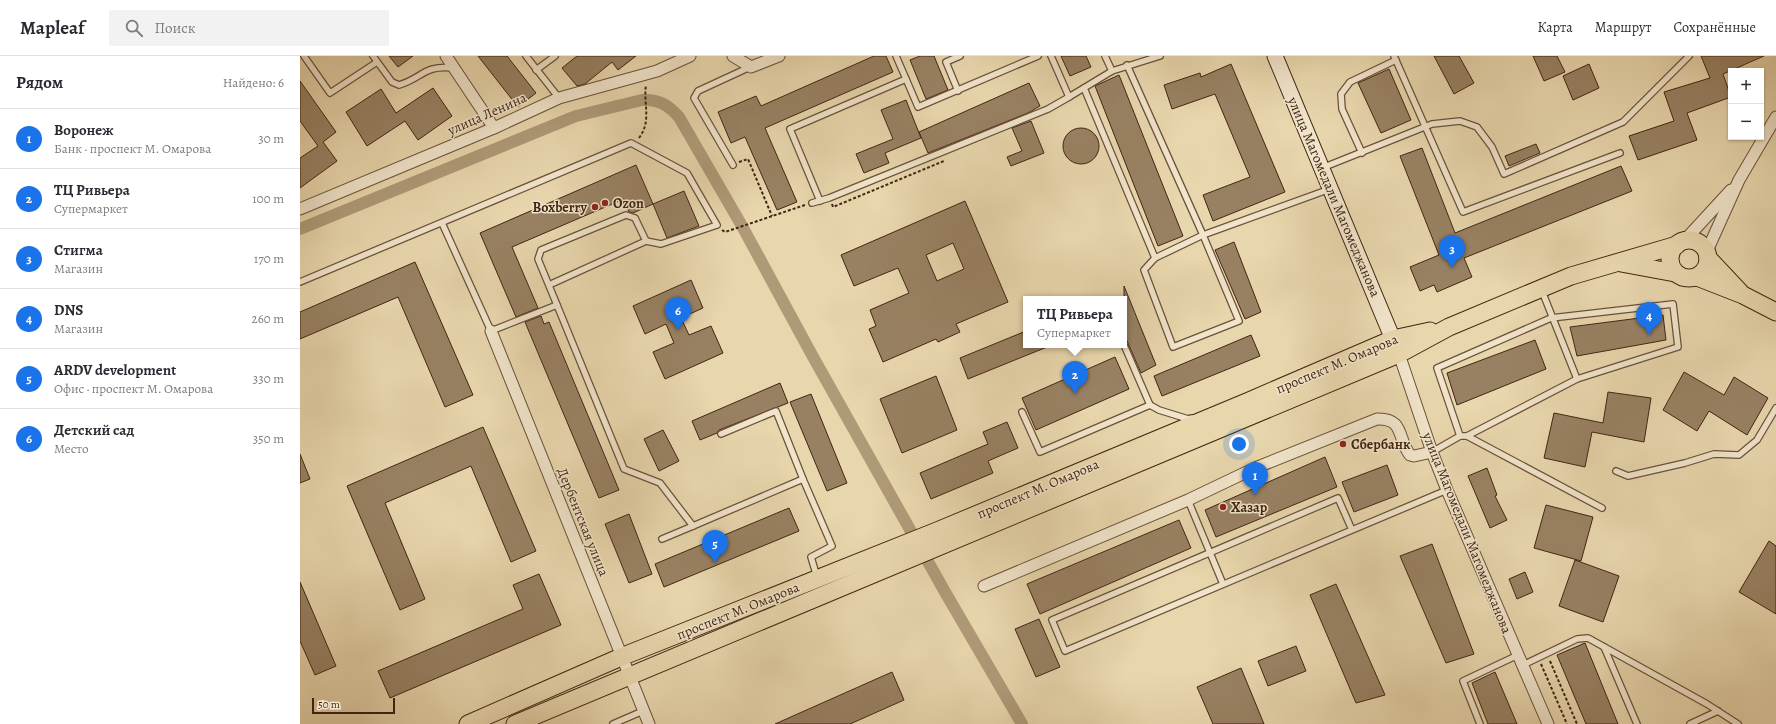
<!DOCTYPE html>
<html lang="ru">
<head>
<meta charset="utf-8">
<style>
  :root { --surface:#fff; --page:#f2f2f3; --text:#2b2b33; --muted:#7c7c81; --line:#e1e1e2; --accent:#1a73e8 }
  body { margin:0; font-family:Alegreya,serif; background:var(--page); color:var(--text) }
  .controls { position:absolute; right:12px; top:12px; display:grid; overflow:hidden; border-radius:0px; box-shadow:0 1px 3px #0004 }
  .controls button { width:36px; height:36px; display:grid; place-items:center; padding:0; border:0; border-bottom:1px solid var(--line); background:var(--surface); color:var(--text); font:20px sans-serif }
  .scale { position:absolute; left:12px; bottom:10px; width:83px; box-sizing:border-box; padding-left:4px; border:2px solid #412512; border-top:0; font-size:11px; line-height:14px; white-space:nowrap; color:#412512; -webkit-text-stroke:3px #f0e4ca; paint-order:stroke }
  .you { position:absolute; left:939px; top:388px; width:14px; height:14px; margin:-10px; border:3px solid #fff; border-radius:50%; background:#1a73e8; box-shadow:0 0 0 6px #1a73e833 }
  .badge { display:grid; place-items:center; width:26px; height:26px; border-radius:50%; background:var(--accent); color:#fff; font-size:13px; font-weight:700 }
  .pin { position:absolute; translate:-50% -33px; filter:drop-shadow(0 1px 2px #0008) }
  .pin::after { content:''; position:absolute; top:21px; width:14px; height:12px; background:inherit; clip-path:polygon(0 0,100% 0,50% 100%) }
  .popup { position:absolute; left:723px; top:240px; width:104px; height:52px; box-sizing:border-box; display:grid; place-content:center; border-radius:0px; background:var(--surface); filter:drop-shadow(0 1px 3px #0005); font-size:13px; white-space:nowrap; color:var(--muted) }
  .popup b { font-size:15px; color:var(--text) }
  .popup::after { content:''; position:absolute; left:50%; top:100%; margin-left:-8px; border:8px solid transparent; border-top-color:var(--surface) }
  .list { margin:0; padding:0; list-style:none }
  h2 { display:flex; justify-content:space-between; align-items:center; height:52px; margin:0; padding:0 16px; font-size:17px }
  h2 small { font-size:13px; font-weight:400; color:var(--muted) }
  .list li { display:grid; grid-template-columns:26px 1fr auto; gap:12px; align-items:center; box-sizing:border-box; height:60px; padding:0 16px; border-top:1px solid var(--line) }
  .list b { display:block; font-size:15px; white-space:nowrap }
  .list p { margin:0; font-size:13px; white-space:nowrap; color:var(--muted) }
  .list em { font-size:13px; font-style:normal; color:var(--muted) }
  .icon { flex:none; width:22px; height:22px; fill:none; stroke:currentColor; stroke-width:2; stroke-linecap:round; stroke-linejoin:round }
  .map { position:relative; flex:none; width:1476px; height:668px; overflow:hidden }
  header { display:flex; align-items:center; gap:24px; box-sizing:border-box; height:56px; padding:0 20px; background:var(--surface); border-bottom:1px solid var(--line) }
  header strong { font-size:19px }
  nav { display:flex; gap:22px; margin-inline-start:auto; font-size:14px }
  .search { width:280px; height:36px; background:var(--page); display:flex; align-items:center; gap:10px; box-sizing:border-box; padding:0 14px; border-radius:0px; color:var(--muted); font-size:15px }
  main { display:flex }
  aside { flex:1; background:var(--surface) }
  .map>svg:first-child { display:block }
</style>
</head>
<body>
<header>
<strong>Mapleaf</strong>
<div class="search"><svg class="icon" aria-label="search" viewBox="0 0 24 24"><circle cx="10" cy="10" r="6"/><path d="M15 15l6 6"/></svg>Поиск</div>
<nav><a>Карта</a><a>Маршрут</a><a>Сохранённые</a></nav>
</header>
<main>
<aside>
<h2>Рядом<small>Найдено: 6</small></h2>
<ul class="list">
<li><span class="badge">1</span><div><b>Воронеж</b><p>Банк · проспект М. Омарова</p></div><em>30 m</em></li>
<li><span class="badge">2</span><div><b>ТЦ Ривьера</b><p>Супермаркет</p></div><em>100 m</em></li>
<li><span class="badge">3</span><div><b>Стигма</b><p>Магазин</p></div><em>170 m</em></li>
<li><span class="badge">4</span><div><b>DNS</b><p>Магазин</p></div><em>260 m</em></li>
<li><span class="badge">5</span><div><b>ARDV development</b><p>Офис · проспект М. Омарова</p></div><em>330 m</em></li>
<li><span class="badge">6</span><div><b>Детский сад</b><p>Место</p></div><em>350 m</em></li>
</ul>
</aside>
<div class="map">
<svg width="1476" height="668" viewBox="0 0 1476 668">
  <rect width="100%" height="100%" fill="#e8d6ad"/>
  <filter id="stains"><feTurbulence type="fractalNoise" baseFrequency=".005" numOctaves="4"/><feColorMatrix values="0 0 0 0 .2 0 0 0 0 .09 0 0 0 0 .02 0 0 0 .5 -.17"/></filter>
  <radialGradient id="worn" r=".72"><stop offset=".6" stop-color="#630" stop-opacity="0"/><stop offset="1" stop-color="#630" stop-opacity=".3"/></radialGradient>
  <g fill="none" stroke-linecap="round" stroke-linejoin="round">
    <path stroke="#af9a78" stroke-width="12" d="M0,173L276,60L342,44C359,43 368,49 379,61L442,170L512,299L645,536L722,668"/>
  </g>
  <g fill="#988163" stroke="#412512" fill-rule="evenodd">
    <path d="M89,0H113L98,11Z"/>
    <path d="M178,0H207L236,37L218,51Z"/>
    <path d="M277,0H336L318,14L312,6L285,28L277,30L262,12Z"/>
    <path d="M574,0H586L593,16L465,72L497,146L477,154L445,81L431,87L418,56L456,40L461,50Z"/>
    <path d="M620,0H634L648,34L626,43L610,4Z"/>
    <path d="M761,0H786L791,11L770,20Z"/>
    <path d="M1134,0H1159L1174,27L1154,38Z"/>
    <path d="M1233,0H1257L1265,16L1244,25Z"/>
    <path d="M1401,0H1464L1423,18L1431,41L1387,57L1397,84L1338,104L1329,80L1374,65L1364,36L1410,22Z"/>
    <path d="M931,8L985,136L913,165L903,139L950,121L915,38L872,53L864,29L900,17L901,21Z"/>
    <path d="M1289,8L1299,32L1273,44L1263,20Z"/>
    <path d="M1089,13L1111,64L1081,77L1058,27Z"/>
    <path d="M819,19L883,180L858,190L795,30Z"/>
    <path d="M0,25L36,76L23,86L37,105L0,132V102L18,90L0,65Z"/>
    <path d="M729,27L740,50L728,57L628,97L619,76Z"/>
    <path d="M133,32L152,60L118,84L105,65L67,90L46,56L81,33L96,57Z"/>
    <path d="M606,44L621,82L585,97L589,107L564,117L556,98L593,83L581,54Z"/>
    <path d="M731,65L744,97L711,110L707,101L722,95L712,72Z"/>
    <circle cx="781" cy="90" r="18"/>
    <path d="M1236,88L1240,97L1209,110L1205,100Z"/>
    <path d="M1122,92L1155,177L1321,110L1332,135L1164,202L1172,221L1137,236L1134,229L1120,235L1110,211L1139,199L1100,100Z"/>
    <path d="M336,109L353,148L333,157L329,156L324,143L212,191L238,252L216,261L180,177Z"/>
    <path d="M384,135L399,170L367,182L353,148Z"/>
    <path d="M665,145L708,246L656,268L660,276L638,286L636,283L583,306L569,273L576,270L570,254L609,237L598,212L554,230L541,199ZM653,187L664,213L637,225L626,199Z"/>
    <path d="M934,186L961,256L945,263L915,194Z"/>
    <path d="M115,206L173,339L145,351L98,241L0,283V256Z"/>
    <path d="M391,224L403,252L381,262L389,279L411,270L423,297L365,323L353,296L374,287L366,268L345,278L333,250Z"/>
    <path d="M824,230L856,309L841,317L824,278Z"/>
    <path d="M1363,259L1366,284L1277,300L1270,271Z"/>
    <path d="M241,260L244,268L249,266L319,434L299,442L225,266Z"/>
    <path d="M726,275V289H752L668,323L660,302Z"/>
    <path d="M951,279L960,300L862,340L854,320Z"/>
    <path d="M1235,284L1246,313L1157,349L1147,317Z"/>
    <path d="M815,301L829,333L736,374L722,342Z"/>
    <path d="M1384,316L1424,339L1434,321L1468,342L1447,379L1409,355L1397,375L1363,354Z"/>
    <path d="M636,320L657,374L602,397L580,343Z"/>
    <path d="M480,327L488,347L419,374L417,377L400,384L392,365Z"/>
    <path d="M1308,336L1351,342L1344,386L1292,376L1285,411L1244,402L1254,357L1303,367Z"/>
    <path d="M511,338L547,427L527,435L490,346Z"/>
    <path d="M707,366L718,392L688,405L693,417L631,443L620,417L688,388L683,376Z"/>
    <path d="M183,371L236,495L211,506L171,410L85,447L125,543L100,554L47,430Z"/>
    <path d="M363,374L379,405L359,415L344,383Z"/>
    <path d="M0,398L10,423L0,427Z"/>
    <path d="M1025,401L1037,431L916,481L905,454Z"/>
    <path d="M1087,409L1098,439L1054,456L1042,426Z"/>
    <path d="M1187,412L1197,439L1195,440L1207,464L1190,472L1168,420Z"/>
    <path d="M1246,449L1293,461L1281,505L1234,492Z"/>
    <path d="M489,452L499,475L364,531L355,508Z"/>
    <path d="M329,458L352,518L329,527L305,468Z"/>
    <path d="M879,464L891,492L740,558L727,528Z"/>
    <path d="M1469,485L1476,490V558L1439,536Z"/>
    <path d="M1132,488L1174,598L1146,607L1100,500Z"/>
    <path d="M1275,504L1319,520L1303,566L1259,550Z"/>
    <path d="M1225,516L1233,536L1217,543L1209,523Z"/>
    <path d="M239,518L261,569L90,642L78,615L223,553L213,529Z"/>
    <path d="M0,526L36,610L15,619L0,585Z"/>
    <path d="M1036,528L1085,639L1056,647L1010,539Z"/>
    <path d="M739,563L760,611L736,621L715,573Z"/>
    <path d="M1285,587L1318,668H1286L1257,599Z"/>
    <path d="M996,590L1006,615L968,630L958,605Z"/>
    <path d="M941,612L964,668H913L897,631Z"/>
    <path d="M592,616L604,644L550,668H475Z"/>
    <path d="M1195,616L1217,668H1188L1172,627Z"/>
  </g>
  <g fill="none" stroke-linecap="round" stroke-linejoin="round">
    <defs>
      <g id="lane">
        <path d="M4,0L30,37L77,6"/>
        <path d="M73,0L92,26L99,29C123,22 123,9 153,12"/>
        <path d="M226,0L259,42"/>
        <path d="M596,0L606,23"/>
        <path d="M751,0L769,41L812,15L860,0"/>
        <path d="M805,0L812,15"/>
        <path d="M1094,0L1163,156L1320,97"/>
        <path d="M827,9L903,179L939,265L873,291L844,214L855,202L903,179L1030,133"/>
        <path d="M236,14L255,0"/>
        <path d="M784,32L855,202"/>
        <path d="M658,35L646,6L660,0"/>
        <path d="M1062,97L1042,53L1041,38L1050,26L1096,4"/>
        <path d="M433,109L394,42L398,35L450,11"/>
        <path d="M1022,112L1132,68L1160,65L1177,71L1192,91L1204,118L1323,66L1389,0"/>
        <path d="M520,145L490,73L606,23L618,51L738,0"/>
        <path d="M512,147L529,142L748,53L769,41"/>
        <path d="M142,167L191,275L257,249L324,413L360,427L393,470L503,423L476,355L421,378"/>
        <path d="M0,226L331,87L387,117L417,169L361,188L346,185"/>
        <path d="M249,229L346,185L335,162L326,159L241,194L238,203L257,249"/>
        <path d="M824,289L850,349"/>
        <path d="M722,356L740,396L850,349L859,354L888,363L892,362"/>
        <path d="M1160,380L1137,312L1251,262L1373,248L1378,291L1277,323L1242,235"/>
        <path d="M1167,380L1277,323"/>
        <path d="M1132,396L1160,380H1167L1302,452"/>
        <path d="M1316,415L1328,420L1385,407L1414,398L1439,399L1457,384L1476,352"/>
        <path d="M503,423L532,490L511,501L517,521"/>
        <path d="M888,444L923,528"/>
        <path d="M1052,474L1038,442L752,564L765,595L1147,434"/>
        <path d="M362,483L393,470"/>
        <path d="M1304,591L1337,668"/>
        <path d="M1223,609L1277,583L1288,582L1407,648L1438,668"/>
        <path d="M313,668L343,655"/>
        <path d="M1180,668L1163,625L1218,599"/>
        <path d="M1390,668L1418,655"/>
      </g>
      <g id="street">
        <path d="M146,0L194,72"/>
        <path d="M433,0L451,11L479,0"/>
        <path d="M0,153L194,72L259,42L357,15L390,0"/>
        <path d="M1385,184L1431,134"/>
        <path d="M1407,195L1439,124L1476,61"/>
        <path d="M191,275L349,668"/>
        <path d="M1099,298L1132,396L1147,434L1248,668"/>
        <path d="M684,530L888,444L955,412L1077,363C1105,362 1097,383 1110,399L1114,400L1132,396"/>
      </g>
      <path id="secondary" d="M975,0L1097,293"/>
      <g id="primary">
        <circle cx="1389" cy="203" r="19"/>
        <path d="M1408,202L1440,236"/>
        <path d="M1321,207L1375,217"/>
        <path d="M1397,221L1443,239L1476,256"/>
        <path d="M168,668L321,601L637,475L949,345L1093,283L1130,275"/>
        <path d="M215,668L1099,298L1149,271L1271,220L1377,189"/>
      </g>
    </defs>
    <use href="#lane" stroke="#6b5139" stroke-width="8"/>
    <use href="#street" stroke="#6b5139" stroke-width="13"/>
    <use href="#secondary" stroke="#412512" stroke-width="17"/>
    <use href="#primary" stroke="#412512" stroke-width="19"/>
    <g stroke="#412512" stroke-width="2" stroke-dasharray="3 2" stroke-linecap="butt">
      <path d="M339,82C352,65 343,47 346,29"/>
      <path d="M439,106L448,103L472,160"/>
      <path d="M532,148L533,151L644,105"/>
      <path d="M422,174L425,176L505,149"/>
      <path d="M1250,605L1277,668"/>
      <path d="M1241,608L1267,668"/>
    </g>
    <use href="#lane" stroke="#f0e4ca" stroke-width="5.5"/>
    <use href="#street" stroke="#f0e4ca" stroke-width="11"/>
    <use href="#secondary" stroke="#f0e4ca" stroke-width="15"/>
    <use href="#primary" stroke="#e8d6ad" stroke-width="17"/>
  </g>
  <g fill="#8f2418" stroke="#f0e4ca" stroke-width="1.5">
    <circle cx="305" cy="147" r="4"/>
    <circle cx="295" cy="151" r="4"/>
    <circle cx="1043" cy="388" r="4"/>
    <circle cx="923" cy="451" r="4"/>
  </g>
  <g text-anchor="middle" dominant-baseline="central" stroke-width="3" stroke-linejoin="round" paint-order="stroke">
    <g font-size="14" fill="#412512" stroke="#f0e4ca">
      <text transform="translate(187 58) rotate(-24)">улица Ленина</text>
      <text transform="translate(1034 141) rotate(67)">улица Магомедали Магомеджанова</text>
      <text transform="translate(1037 308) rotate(-23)">проспект М. Омарова</text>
      <text transform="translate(738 433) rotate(-23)">проспект М. Омарова</text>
      <text transform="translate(283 466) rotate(68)">Дербентская улица</text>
      <text transform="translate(1167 477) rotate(68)">улица Магомедали Магомеджановa</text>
      <text transform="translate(438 555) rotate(-22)">проспект М. Омарова</text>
    </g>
    <g font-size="14" font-weight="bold" fill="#412512" stroke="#f0e4ca" text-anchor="start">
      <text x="313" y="147">Ozon</text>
      <text x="287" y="151" text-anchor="end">Boxberry</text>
      <text x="1051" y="388">Сбербанк</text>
      <text x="931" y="451">Хазар</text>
    </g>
  </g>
  <rect width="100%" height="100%" filter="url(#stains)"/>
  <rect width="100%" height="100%" fill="url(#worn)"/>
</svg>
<div class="controls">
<button>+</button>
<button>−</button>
</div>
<div class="scale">50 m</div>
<div class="you"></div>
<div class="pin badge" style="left:955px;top:439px">1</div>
<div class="pin badge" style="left:775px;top:338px">2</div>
<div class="popup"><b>ТЦ Ривьера</b>Супермаркет</div>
<div class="pin badge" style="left:1152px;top:212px">3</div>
<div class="pin badge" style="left:1349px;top:279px">4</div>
<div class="pin badge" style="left:415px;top:507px">5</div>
<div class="pin badge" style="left:378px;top:274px">6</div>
</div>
</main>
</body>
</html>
